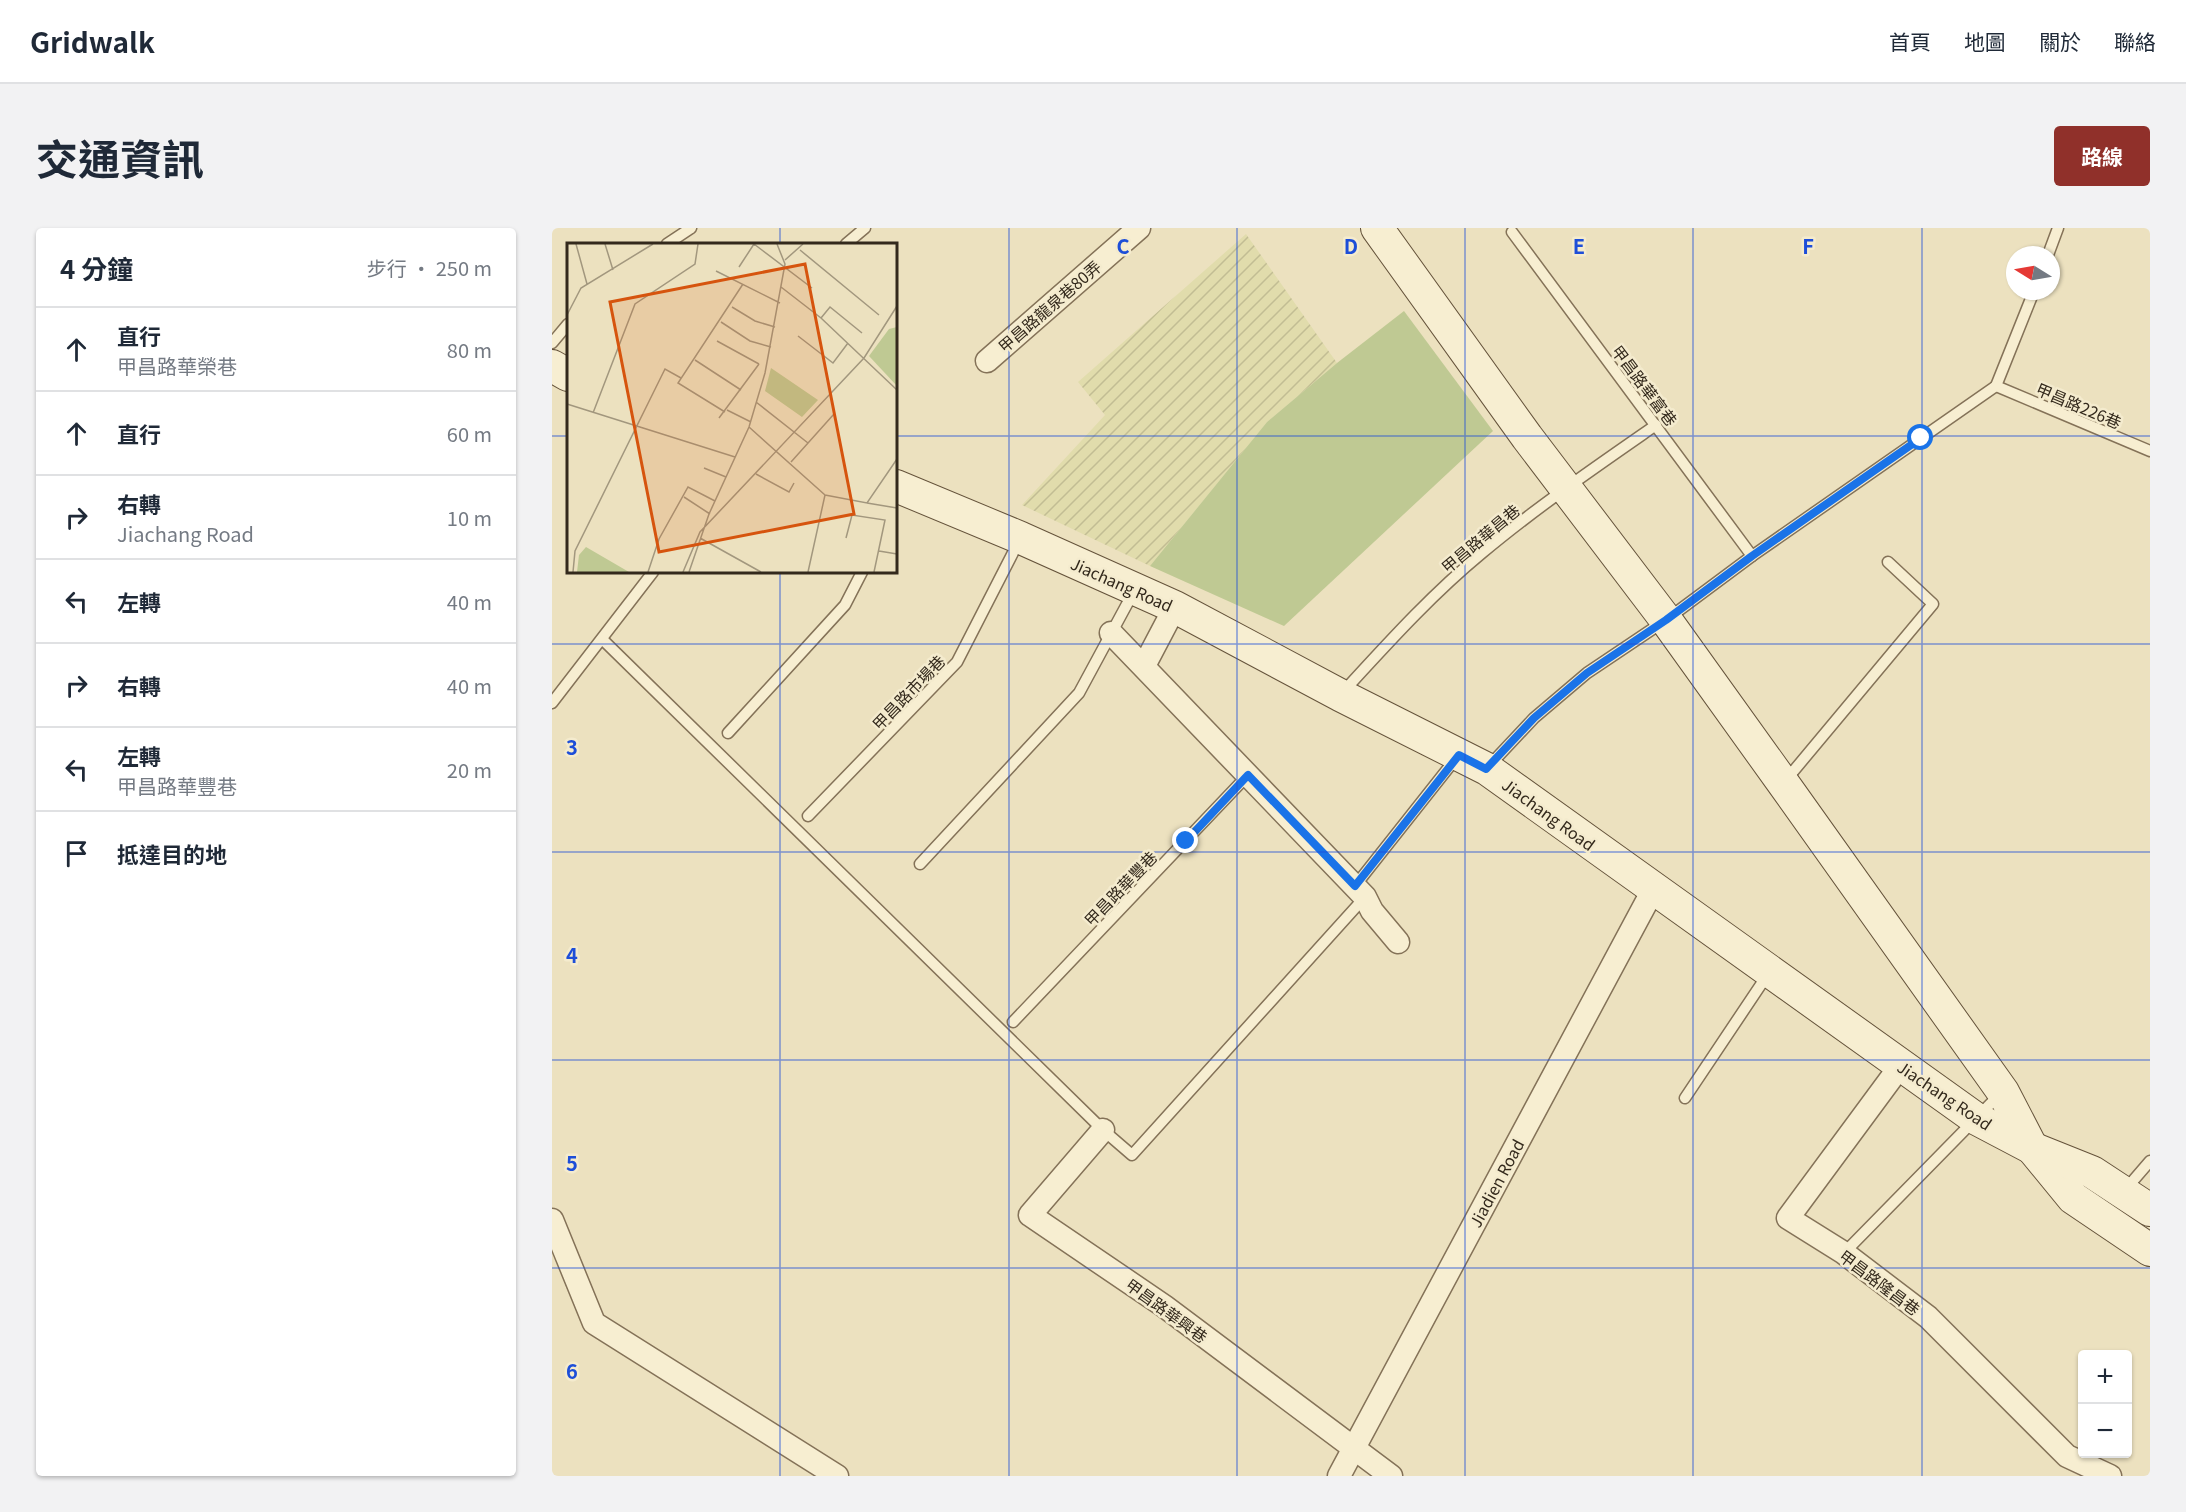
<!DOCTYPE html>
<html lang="zh-TW">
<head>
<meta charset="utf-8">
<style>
  :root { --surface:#fff; --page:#f2f2f3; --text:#1f2937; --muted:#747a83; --line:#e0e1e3; --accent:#90302a }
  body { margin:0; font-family:Georgia,"Noto Sans TC",serif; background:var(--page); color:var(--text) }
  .controls { position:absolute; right:18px; bottom:18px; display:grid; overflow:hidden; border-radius:6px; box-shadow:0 2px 4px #0004 }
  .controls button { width:54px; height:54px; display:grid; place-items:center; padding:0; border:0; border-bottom:2px solid var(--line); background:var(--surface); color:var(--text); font:30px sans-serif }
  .compass { position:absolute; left:1454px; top:18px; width:54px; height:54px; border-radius:50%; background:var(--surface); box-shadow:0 2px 4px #0004; rotate:281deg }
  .stop { position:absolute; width:18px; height:18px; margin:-14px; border:4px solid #1a73e8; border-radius:50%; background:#fff }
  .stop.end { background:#1a73e8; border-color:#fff; box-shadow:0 2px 6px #0008 }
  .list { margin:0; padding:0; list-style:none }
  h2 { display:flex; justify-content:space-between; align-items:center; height:78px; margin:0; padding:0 24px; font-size:26px }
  h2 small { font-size:20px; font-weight:400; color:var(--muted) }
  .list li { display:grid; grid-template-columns:39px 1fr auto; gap:18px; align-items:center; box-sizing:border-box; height:84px; padding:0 24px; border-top:2px solid var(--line) }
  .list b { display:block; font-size:22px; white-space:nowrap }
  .list p { margin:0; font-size:20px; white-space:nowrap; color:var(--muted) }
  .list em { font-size:20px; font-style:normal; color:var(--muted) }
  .icon { flex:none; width:33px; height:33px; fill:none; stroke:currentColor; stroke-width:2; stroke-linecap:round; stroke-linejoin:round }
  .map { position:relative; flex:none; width:1598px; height:1248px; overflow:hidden; border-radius:6px }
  header { display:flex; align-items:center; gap:36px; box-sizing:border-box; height:84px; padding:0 30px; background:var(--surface); border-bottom:2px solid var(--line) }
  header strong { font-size:28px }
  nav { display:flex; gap:33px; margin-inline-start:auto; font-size:21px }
  .intro { display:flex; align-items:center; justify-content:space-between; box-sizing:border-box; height:144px; padding:0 36px }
  h1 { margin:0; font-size:42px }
  .button { padding:15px 27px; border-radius:6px; background:var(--accent); color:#fff; font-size:21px; font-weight:700 }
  main { display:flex; gap:36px; padding:0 36px }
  aside { flex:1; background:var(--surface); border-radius:6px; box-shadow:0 2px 4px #0004 }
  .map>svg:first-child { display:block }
</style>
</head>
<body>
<header>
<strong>Gridwalk</strong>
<nav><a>首頁</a><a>地圖</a><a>關於</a><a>聯絡</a></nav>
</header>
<div class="intro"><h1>交通資訊</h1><a class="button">路線</a></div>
<main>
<aside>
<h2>4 分鐘<small>步行 · 250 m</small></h2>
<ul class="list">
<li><svg class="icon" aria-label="ahead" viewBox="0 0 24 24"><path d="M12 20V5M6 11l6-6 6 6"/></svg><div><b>直行</b><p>甲昌路華榮巷</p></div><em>80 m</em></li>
<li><svg class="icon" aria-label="ahead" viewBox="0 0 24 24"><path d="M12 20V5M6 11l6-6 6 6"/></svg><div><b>直行</b></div><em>60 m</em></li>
<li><svg class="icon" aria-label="right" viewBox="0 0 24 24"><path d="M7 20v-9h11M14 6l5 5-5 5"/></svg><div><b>右轉</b><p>Jiachang Road</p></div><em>10 m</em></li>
<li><svg class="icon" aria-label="left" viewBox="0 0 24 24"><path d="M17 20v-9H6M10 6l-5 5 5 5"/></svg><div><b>左轉</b></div><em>40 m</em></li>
<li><svg class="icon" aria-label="right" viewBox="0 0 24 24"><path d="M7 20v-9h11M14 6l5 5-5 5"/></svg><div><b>右轉</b></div><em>40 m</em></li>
<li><svg class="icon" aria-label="left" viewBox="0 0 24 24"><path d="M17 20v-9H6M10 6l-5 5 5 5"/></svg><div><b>左轉</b><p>甲昌路華豐巷</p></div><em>20 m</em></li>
<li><svg class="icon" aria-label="arrive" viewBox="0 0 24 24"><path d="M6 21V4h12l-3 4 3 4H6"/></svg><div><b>抵達目的地</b></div></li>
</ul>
</aside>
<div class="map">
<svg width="1598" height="1248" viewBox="0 0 1598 1248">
  <defs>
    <pattern id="farmland-furrows" width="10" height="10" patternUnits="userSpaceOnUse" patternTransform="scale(1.5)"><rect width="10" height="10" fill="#e1dcac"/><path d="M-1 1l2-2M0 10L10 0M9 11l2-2" fill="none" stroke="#c2bd93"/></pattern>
  </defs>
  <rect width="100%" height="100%" fill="#ece1bf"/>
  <path fill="url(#farmland-furrows)" d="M694,6L785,135L715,194L598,338L470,277L553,187L526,154Z"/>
  <path fill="#bfc993" d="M852,83L941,203L732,398L598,338L715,194L785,135Z"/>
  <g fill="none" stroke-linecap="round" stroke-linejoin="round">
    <defs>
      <g id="lane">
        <path d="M960,4L1200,328"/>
        <path d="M115,16L139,0"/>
        <path d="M294,16L313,0"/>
        <path d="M1496,27L1506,0"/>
        <path d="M0,115L16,96"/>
        <path d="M1444,158L1598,223"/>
        <path d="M1444,158L1482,63"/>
        <path d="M50,411L551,902L580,927L813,669"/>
        <path d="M790,465C835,416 879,367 930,325C985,279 1045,238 1104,197"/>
        <path d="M0,475L101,344"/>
        <path d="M176,505L293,377L310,344"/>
        <path d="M937,538L982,490L1035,445L1114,392L1200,328L1444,158"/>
        <path d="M1234,552L1381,376L1336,334"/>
        <path d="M256,588L405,434L467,313"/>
        <path d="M368,636L527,465L581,365"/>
        <path d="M803,658L905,529"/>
        <path d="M461,794L696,547"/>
        <path d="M1133,870L1216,746"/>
        <path d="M1573,962L1598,933"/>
        <path d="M1292,1025L1449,865"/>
      </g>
      <g id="street">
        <path d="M435,133L587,0"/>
        <path d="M559,405L813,669L820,683L846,714"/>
        <path d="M592,438L623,379"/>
        <path d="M1349,837L1236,990L1292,1025L1376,1089L1515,1228L1558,1248"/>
        <path d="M551,902L478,987L612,1078L839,1248"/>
        <path d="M0,992L42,1095L285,1248"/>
        <path d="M787,1248L1101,662"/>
      </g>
      <g id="secondary">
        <path d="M825,0L975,209L1114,392L1231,555L1451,864L1480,920L1521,970L1598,1022"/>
        <path d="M0,138L16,147"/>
        <path d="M344,258L469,310L623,379L788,467L935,541L1423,890L1480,920L1540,944L1598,982"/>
      </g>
    </defs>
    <use href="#lane" stroke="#847258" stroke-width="13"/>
    <use href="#street" stroke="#847258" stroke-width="25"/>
    <use href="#secondary" stroke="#65533b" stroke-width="34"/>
    <use href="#lane" stroke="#f7eed1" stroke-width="10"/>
    <use href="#street" stroke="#f7eed1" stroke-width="22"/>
    <use href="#secondary" stroke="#f7eed1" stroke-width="32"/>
  </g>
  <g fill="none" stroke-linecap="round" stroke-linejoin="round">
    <path stroke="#1a73e8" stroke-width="8" d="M634,613L696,547L803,658L907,527L934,541L982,490L1035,445L1114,392L1200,328L1369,210"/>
  </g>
  <path fill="none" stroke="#1d4ed8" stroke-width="1.5" stroke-opacity="0.55" d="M228,0V16M457,0V1248M685,0V1248M913,0V1248M1141,0V1248M1370,0V1248M0,208H16M344,208H1598M228,344V1248M0,416H1598M0,624H1598M0,832H1598M0,1040H1598"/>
  <g text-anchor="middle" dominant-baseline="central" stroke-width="5" stroke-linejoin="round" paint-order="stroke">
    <g font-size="16" fill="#33291c" stroke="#f4ebce">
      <text transform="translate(497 78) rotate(-41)">甲昌路龍泉巷80弄</text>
      <text transform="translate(1093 157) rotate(53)">甲昌路華富巷</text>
      <text transform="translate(1527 177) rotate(23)">甲昌路226巷</text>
      <text transform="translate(928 310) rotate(-40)">甲昌路華昌巷</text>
      <text transform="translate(570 356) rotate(24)">Jiachang Road</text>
      <text transform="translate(356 464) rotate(-46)">甲昌路市場巷</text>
      <text transform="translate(997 586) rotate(36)">Jiachang Road</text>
      <text transform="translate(568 660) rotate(-46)">甲昌路華豐巷</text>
      <text transform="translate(1393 867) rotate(34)">Jiachang Road</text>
      <text transform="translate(944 955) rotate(-62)">Jiadien Road</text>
      <text transform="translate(1328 1054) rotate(37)">甲昌路隆昌巷</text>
      <text transform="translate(615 1082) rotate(36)">甲昌路華興巷</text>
    </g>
  </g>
  <g transform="translate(15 15)">
    <rect width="330" height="330" fill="#ece1bf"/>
    <path d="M204,125L251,157L235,174L198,148ZM19,304L62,329H10L12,312Z" fill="#bfc993"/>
    <path d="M330,84V143L302,113L322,86Z" fill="#bfc993"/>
    <path fill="none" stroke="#a2977e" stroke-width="1.5" d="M9,1L20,41M38,1L46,27M187,1L245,45M233,7L312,72M218,17L236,1M172,24L187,1M149,28L213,60M214,44L254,75L330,147M165,64L188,78L208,84M0,72L14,45L86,1M254,75L263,64L295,90M154,79L183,98L204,104M231,93L266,120L281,100M150,98L192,121M128,117L174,147M189,159L241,200M0,161L168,214M160,167L184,179M158,169L111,140L176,41M26,170L68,61L128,21L131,1M152,175L192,121M182,184L258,252M224,219L267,171M137,225L159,234M189,231L222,249L227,240M258,252L300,260L330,216M117,254L143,271M300,260L330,265M133,295L194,329M279,295L285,272L318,277L307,329M312,308L330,311M6,329L8,308L98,126L114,135M81,329L92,296L121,244L148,258M116,329L133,289L297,115L330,63M122,329L142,271L182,184L198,130L218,21L210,1M241,329L258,252"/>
    <path fill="#d6540e" fill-opacity="0.15" stroke="#d6540e" stroke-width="3" d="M238,21L287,271L92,309L43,59Z"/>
    <rect width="330" height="330" fill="none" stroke="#33291c" stroke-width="3"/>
  </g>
  <g font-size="20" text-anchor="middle" font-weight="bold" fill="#1d4ed8" stroke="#f4ebce" stroke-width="5" stroke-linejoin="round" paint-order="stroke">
    <text x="571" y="26">C</text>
    <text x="799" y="26">D</text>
    <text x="1027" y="26">E</text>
    <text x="1256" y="26">F</text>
    <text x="20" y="527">3</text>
    <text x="20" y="735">4</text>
    <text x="20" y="943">5</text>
    <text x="20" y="1151">6</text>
  </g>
</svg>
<div class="controls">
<button>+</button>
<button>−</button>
</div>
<svg class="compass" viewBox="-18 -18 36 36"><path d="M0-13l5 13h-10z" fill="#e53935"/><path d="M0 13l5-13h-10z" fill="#747a83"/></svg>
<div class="stop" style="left:1369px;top:210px"></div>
<div class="stop end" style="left:634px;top:613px"></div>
</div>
</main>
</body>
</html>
